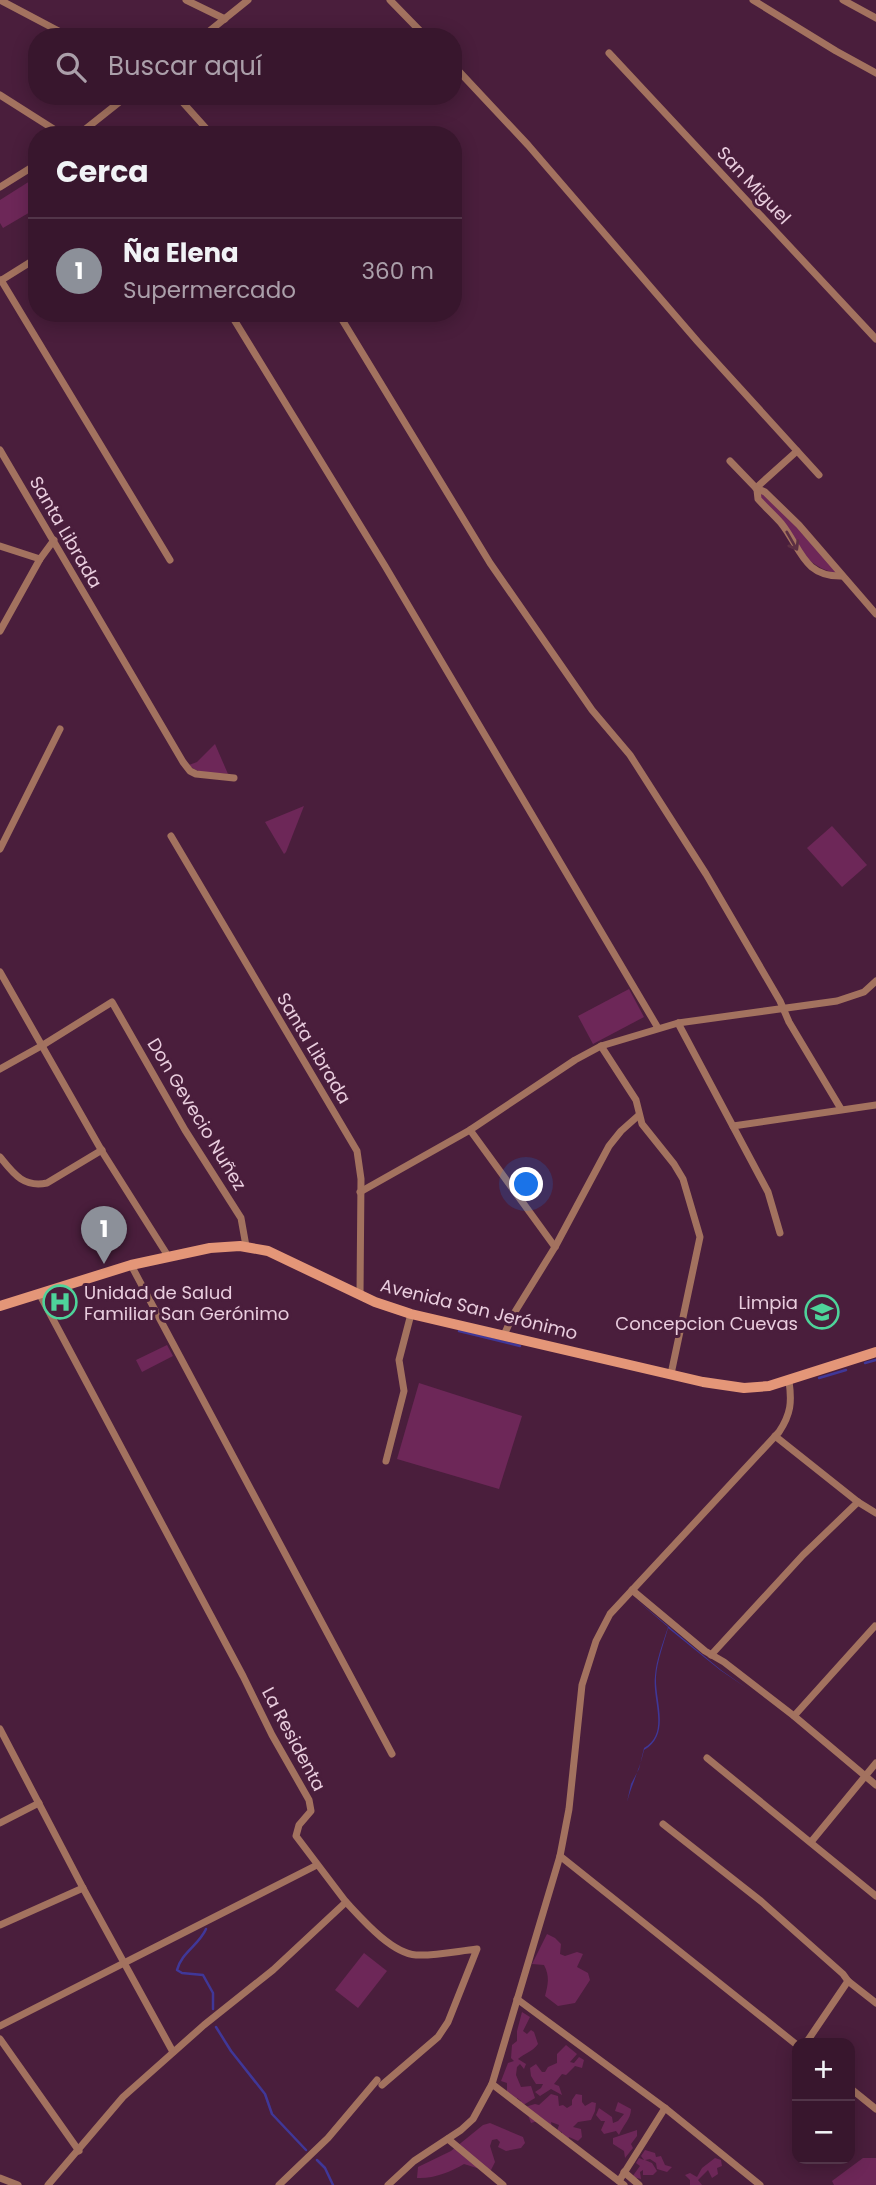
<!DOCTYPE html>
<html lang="es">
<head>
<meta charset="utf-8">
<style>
  :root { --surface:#38162d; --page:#3f1f35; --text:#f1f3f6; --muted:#ab9faa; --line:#523549; --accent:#8c9099 }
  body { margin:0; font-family:Poppins,sans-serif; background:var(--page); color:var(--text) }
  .controls { position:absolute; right:21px; bottom:21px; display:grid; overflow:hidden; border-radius:14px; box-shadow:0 4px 18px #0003 }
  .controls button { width:63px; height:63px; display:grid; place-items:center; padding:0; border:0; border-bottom:2px solid var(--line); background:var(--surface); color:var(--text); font:35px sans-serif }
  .you { position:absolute; left:527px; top:1185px; width:24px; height:24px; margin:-18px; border:5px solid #fff; border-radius:50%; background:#1a73e8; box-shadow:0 0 0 10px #1a73e833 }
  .badge { display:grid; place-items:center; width:46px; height:46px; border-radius:50%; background:var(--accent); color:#fff; font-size:23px; font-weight:700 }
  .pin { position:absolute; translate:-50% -58px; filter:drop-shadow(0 2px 4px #0008) }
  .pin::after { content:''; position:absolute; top:37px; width:24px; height:21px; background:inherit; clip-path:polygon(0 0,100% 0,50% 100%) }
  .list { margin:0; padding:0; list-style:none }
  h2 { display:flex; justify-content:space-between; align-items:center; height:91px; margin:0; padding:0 28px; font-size:30px }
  h2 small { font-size:23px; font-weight:400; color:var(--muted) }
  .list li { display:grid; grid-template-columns:46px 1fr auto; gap:21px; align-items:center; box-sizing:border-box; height:105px; padding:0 28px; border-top:2px solid var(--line) }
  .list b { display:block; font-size:26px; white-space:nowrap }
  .list p { margin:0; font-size:23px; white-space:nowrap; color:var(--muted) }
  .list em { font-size:23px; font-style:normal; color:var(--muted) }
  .icon { flex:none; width:38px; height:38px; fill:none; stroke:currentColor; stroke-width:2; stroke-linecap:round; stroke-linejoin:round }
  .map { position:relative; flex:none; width:876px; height:2185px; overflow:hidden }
  .search { position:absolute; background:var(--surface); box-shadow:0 4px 18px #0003; left:28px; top:28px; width:434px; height:77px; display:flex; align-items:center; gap:18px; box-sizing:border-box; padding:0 24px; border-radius:28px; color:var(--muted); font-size:26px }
  .panel { position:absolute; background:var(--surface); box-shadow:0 4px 18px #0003; left:28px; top:126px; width:434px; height:196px; border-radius:28px }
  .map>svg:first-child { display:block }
</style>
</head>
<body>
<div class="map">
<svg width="876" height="2185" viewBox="0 0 876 2185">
  <rect width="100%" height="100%" fill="#4a1e3c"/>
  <g fill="#6d2758">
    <path d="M30,181L37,192V208L3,228L0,223V200Z"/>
    <path d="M761,493L793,522L837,573C803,569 780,524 761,498Z"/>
    <path d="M215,744L228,774C214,773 199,775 189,765L197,762Z"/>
    <path d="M304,806L286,852L284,854L265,822Z"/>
    <path d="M832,826L867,865L842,887L807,848Z"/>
    <path d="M629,989L644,1017L593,1044L578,1016Z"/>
    <path d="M167,1345L173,1356L142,1372L136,1360Z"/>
    <path d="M419,1383L522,1416L499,1489L397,1459Z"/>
    <path d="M547,1934L555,1938L561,1944L560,1954L565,1956L577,1952L583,1954L577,1967L588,1973L590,1980L575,2003L558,2006L545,1996C548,1985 550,1976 544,1965L532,1964Z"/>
    <path d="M364,1953L387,1971L358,2008L335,1990Z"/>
    <path d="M522,2012L530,2017L523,2031L527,2034L531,2030L534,2032L538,2044C532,2052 525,2053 518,2059L526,2064L524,2069L520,2064L517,2067L516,2075L521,2087L531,2086L535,2098L520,2107L521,2101L517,2098L516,2104L507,2092V2083L501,2081L508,2063L514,2061L511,2058L512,2045L517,2041V2031Z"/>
    <path d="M566,2045L577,2054L570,2062L574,2063L579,2057L584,2060L582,2068L575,2066L566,2075L562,2074L554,2084L559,2086L562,2095L551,2089L540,2096L535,2092L541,2088L543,2084H536L531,2076L530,2068L536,2064L542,2072H545L548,2067L557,2063V2054Z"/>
    <path d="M551,2094L558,2096L559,2106L563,2105L567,2108L572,2105V2100L576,2094L582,2095V2102L585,2106L592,2102L596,2103L595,2111L591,2120L578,2122L573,2127L581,2129L582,2137L578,2141L569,2137L567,2145L561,2140L562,2132L557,2131L559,2125L551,2122L552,2128H543L541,2120L531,2123L525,2107L535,2104L539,2105Z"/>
    <path d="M618,2102L631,2109C631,2119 623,2125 619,2135L616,2131L604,2134L601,2130L605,2121H601L596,2115L599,2108L612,2117L613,2123L618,2121L624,2114L615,2111Z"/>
    <path d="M490,2123L523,2137L525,2143L521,2148L506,2151L498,2147L500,2142L497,2139L492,2140L490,2146L495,2162L491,2170L480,2169L464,2164C451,2172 433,2179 417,2178L418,2167L451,2151L483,2125Z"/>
    <path d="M637,2130V2136L631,2144L633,2148L625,2158L624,2151L613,2144V2138Z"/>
    <path d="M645,2150L655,2153L656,2157L661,2156L665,2165L672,2167L667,2172L657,2169L656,2163L650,2159L645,2160L652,2163L657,2171L653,2175H643V2170L640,2172L641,2179L632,2177L640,2166L636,2163L639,2158L644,2160L641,2156Z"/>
    <path d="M715,2158L721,2160L722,2166L717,2168L718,2174L712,2178L708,2170L698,2180L702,2185H690V2180L685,2175L690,2173L697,2177L702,2168Z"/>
    <path d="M863,2158H876V2185H834L832,2181Z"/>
  </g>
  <path fill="#403798" d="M633,1597L721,1670L748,1689L720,1670L668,1628C664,1643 657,1661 656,1677C655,1702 671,1734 644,1750C640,1768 632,1784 627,1802L631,1784L639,1769L644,1748C670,1733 652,1701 655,1676C656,1660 663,1643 668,1627Z"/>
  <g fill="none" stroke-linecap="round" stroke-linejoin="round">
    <g stroke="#403798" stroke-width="2.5">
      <path d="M459,1331L520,1346"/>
      <path d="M865,1363L876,1360"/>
      <path d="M819,1378L846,1370"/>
      <path d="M206,1929C199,1945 181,1953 177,1970L182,1973L203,1975L213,1993V2009"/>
      <path d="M216,2027L231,2051L265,2094L272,2114L306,2150"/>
      <path d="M317,2160L325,2168L333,2185"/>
    </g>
    <g stroke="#a3725f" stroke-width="7">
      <path d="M0,0L70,37"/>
      <path d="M186,0L225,19"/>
      <path d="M390,0L426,37"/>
      <path d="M753,0L836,51L876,73"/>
      <path d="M843,0L876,18"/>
      <path d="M202,37L248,0"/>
      <path d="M609,53L876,339"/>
      <path d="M453,65L528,145L698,342L819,475"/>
      <path d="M0,95L63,135"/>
      <path d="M177,96L212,135"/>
      <path d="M78,135L127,96"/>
      <path d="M0,187L37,164"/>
      <path d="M1,280L170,560"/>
      <path d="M0,281L37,258"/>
      <path d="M230,313L385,566L658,1028"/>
      <path d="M338,313L490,563L592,710L630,755L706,874L780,1001L789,1022L841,1109"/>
      <path d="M0,450L183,762L190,771L196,774L234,778"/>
      <path d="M730,461L756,488L765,492L799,525L876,614"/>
      <path d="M756,488L797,451"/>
      <path d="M757,490L758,499C765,507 774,515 781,523C801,548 803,577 842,576"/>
      <path d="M0,546L40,559"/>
      <path d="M0,631L40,559L54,540"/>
      <path d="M171,836L357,1151L361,1179L360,1295"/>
      <path d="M0,849L60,729"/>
      <path d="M0,972L103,1153L168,1256"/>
      <path d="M678,1023L768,1192L780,1233"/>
      <path d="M601,1046L636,1100L642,1124L674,1164L683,1179L700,1237L671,1374"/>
      <path d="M0,1069L43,1045L112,1002L185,1130L241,1218L246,1246"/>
      <path d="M733,1126L876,1105"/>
      <path d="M470,1130L555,1247"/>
      <path d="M0,1157C13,1173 23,1188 47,1183L102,1150"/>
      <path d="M360,1192L470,1130L575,1060L601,1046L678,1023L837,1001L864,992L876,981"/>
      <path d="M131,1265L392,1754"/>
      <path d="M39,1293L243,1676L272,1735L309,1800L311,1811L299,1825L296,1836L346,1902L273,1970L204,2025L123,2097L48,2185"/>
      <path d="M504,1335L513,1315L555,1247L609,1146L621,1131L639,1115"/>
      <path d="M775,1436L858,1502L876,1513"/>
      <path d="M386,1461L404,1391L399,1360L411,1314"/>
      <path d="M632,1590L705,1651L724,1662L794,1716L876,1785"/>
      <path d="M711,1655L803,1555L858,1502"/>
      <path d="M794,1716L875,1626"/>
      <path d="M0,1729L83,1888L173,2052"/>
      <path d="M707,1758L876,1896"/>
      <path d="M0,1823L39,1803"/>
      <path d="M663,1824L762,1902L843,1974L848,1981L876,2003"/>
      <path d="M811,1842L876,1763"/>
      <path d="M560,1856L797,2045"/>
      <path d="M346,1902C362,1919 391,1953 416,1955C436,1956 458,1951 477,1949L448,2022L438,2037L382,2085"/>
      <path d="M0,1925L83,1888"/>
      <path d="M517,1999L665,2108L760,2185"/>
      <path d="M0,2026L317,1865"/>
      <path d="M0,2039L79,2151"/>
      <path d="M806,2043L848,1981"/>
      <path d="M492,2084L624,2185"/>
      <path d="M850,2088L876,2109"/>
      <path d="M448,2139L503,2185"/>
      <path d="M624,2172L639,2185"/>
      <path d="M0,2178L18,2185"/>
      <path d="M619,2181L665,2108"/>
      <path d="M279,2185L328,2138L377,2080"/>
      <path d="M388,2185L414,2161L461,2130L473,2119L492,2084L560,1856L569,1809L582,1685L596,1641L610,1614L779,1432C791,1414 792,1402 789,1381"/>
    </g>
    <path stroke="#e49678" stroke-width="10" d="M0,1306L131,1265L210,1248L240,1246L268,1251L375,1302L411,1314L703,1382L744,1388L769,1386L876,1352"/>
  </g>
  <defs><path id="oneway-shaft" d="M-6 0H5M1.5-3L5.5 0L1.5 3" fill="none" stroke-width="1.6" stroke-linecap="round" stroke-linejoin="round" transform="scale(1.75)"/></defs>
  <use stroke="#5c2f43" href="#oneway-shaft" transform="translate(792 541) rotate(60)"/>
  <defs>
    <symbol id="hospital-ring" viewBox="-11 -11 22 22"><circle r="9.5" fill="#4a1e3c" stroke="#4ed39a" stroke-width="1.5"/><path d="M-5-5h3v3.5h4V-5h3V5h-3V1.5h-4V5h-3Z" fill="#4ed39a"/></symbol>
    <symbol id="school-ring" viewBox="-11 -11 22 22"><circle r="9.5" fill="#4a1e3c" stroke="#4ed39a" stroke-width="1.5"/><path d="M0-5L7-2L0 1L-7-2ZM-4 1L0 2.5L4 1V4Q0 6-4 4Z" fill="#4ed39a"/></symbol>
  </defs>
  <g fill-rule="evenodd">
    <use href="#hospital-ring" x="41" y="1283" width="38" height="38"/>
    <use href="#school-ring" x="803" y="1293" width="38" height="38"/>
  </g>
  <g text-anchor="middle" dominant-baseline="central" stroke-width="6" stroke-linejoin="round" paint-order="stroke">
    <g font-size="18" fill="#e9cdde" stroke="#4a1e3c">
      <text transform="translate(754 185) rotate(47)">San Miguel</text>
      <text transform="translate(66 532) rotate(60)">Santa Librada</text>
      <text transform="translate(314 1048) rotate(59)">Santa Librada</text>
      <text transform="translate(197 1114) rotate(59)">Don Gevecio Nuñez</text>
      <text transform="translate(479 1309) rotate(14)">Avenida San Jerónimo</text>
      <text transform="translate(294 1739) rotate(62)">La Residenta</text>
    </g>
    <g font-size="18" fill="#e9cdde" stroke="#4a1e3c" text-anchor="start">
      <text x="84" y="1292">Unidad de Salud<tspan x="84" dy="21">Familiar San Gerónimo</tspan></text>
      <text x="798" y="1302" text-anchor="end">Limpia<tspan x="798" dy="21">Concepcion Cuevas</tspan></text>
    </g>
  </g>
</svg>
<div class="controls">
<button>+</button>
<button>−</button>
</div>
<div class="you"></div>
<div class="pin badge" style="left:104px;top:1264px">1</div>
<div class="search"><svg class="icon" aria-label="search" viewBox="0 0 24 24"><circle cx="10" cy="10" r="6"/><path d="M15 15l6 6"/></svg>Buscar aquí</div>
<section class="panel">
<h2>Cerca<small></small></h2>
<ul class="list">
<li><span class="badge">1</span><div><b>Ña Elena</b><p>Supermercado</p></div><em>360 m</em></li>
</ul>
</section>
</div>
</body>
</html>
